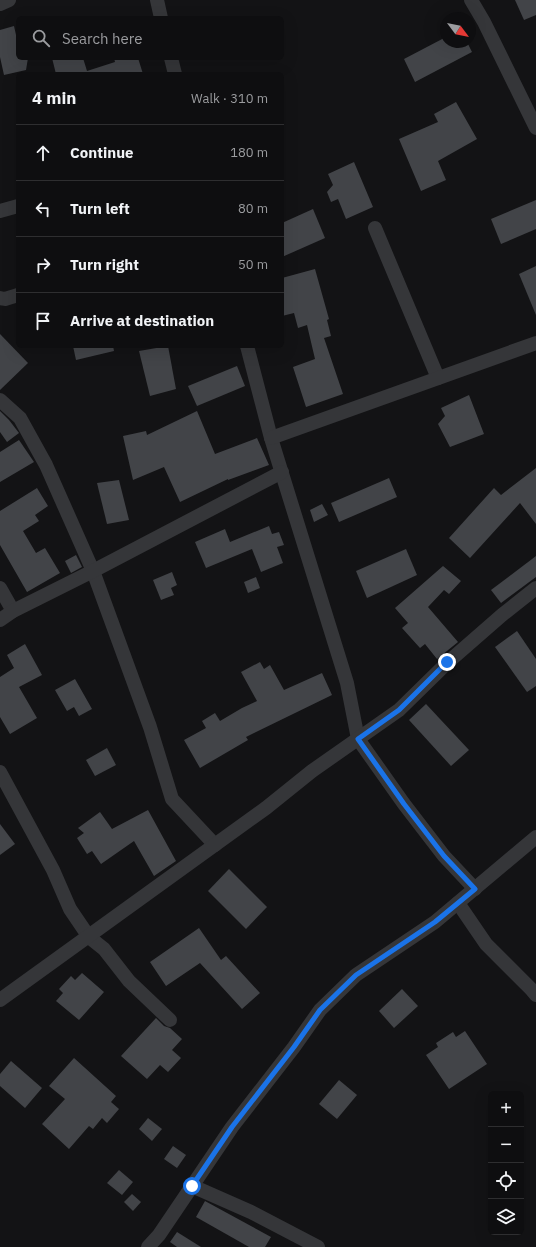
<!DOCTYPE html>
<html lang="en">
<head>
<meta charset="utf-8">
<style>
  :root { --surface:#0e0e10; --page:#1c1c1e; --text:#f1f3f6; --muted:#9b9c9f; --line:#2e2e30 }
  body { margin:0; font-family:"IBM Plex Sans",sans-serif; background:var(--page); color:var(--text) }
  .controls { position:absolute; right:12px; bottom:12px; display:grid; overflow:hidden; border-radius:6px; box-shadow:0 4px 16px #0002 }
  .controls button { width:36px; height:36px; display:grid; place-items:center; padding:0; border:0; border-bottom:1px solid var(--line); background:var(--surface); color:var(--text); font:20px sans-serif }
  .compass { position:absolute; left:440px; top:12px; width:36px; height:36px; border-radius:50%; background:var(--surface); box-shadow:0 4px 16px #0002; rotate:122deg }
  .stop { position:absolute; width:12px; height:12px; margin:-9px; border:3px solid #1a73e8; border-radius:50%; background:#fff }
  .stop.end { background:#1a73e8; border-color:#fff; box-shadow:0 1px 4px #0008 }
  .list { margin:0; padding:0; list-style:none }
  h2 { display:flex; justify-content:space-between; align-items:center; height:52px; margin:0; padding:0 16px; font-size:17px }
  h2 small { font-size:13px; font-weight:400; color:var(--muted) }
  .list li { display:grid; grid-template-columns:26px 1fr auto; gap:12px; align-items:center; box-sizing:border-box; height:56px; padding:0 16px; border-top:1px solid var(--line) }
  .list b { display:block; font-size:15px; white-space:nowrap }
  .list em { font-size:13px; font-style:normal; color:var(--muted) }
  .icon { flex:none; width:22px; height:22px; fill:none; stroke:currentColor; stroke-width:2; stroke-linecap:round; stroke-linejoin:round }
  .map { position:relative; flex:none; width:536px; height:1247px; overflow:hidden }
  .search { position:absolute; background:var(--surface); box-shadow:0 4px 16px #0002; left:16px; top:16px; width:268px; height:44px; display:flex; align-items:center; gap:10px; box-sizing:border-box; padding:0 14px; border-radius:6px; color:var(--muted); font-size:15px }
  .panel { position:absolute; background:var(--surface); box-shadow:0 4px 16px #0002; left:16px; top:72px; width:268px; height:276px; border-radius:6px }
  .map>svg:first-child { display:block }
</style>
</head>
<body>
<div class="map">
<svg width="536" height="1247" viewBox="0 0 536 1247">
  <rect width="100%" height="100%" fill="#131315"/>
  <g fill="#424448">
    <path d="M515,0H536V15L524,20Z"/>
    <path d="M14,26L18,44V58H28L26,70L4,75L0,57V30Z"/>
    <path d="M446,37V42H467L472,52L415,82L404,59Z"/>
    <path d="M52,58H83L87,71L115,62L114,58H138L143,74H56Z"/>
    <path d="M456,102L477,139L438,161L446,180L421,191L399,139L438,122L434,114Z"/>
    <path d="M354,162L373,207L346,219L338,199L331,202L327,192L333,185L328,174Z"/>
    <path d="M536,200V229L501,244L491,219Z"/>
    <path d="M313,209L325,238L282,257V223Z"/>
    <path d="M536,266V315L519,274Z"/>
    <path d="M315,269L329,319L327,320L331,336L324,338L343,394L306,407L293,367L315,359L307,325L298,328L294,313L282,316V278Z"/>
    <path d="M0,334L28,363L0,390Z"/>
    <path d="M73,346H113L114,351L76,360Z"/>
    <path d="M168,346L176,389L150,396L139,351Z"/>
    <path d="M237,366L245,386L197,406L188,386Z"/>
    <path d="M469,395L484,434L450,447L438,424L445,416L441,408Z"/>
    <path d="M0,411L9,420L19,433L7,442L0,432Z"/>
    <path d="M197,411L215,454L257,438L269,465L228,480V479L180,502L164,467L133,480L123,436L146,431L147,435Z"/>
    <path d="M19,440L34,462L0,482V452Z"/>
    <path d="M536,468V524L520,503L470,558L449,538L494,488L501,495Z"/>
    <path d="M389,478L397,497L339,522L331,503Z"/>
    <path d="M119,480L129,520L107,524L97,483Z"/>
    <path d="M37,488L48,506L35,515L39,521L23,531L36,553L45,548L60,573L27,592L0,545V511Z"/>
    <path d="M322,504L328,515L314,522L310,510Z"/>
    <path d="M269,526L272,534L279,532L284,545L277,547L283,563L261,572L252,549L206,568L195,542L225,529L230,542Z"/>
    <path d="M406,549L417,575L367,598L356,571Z"/>
    <path d="M76,555L82,567L71,573L65,561Z"/>
    <path d="M536,556V577L501,603L491,590Z"/>
    <path d="M443,566L461,581L449,594L444,590L428,607L458,642L437,659L425,644L420,648L402,628L408,623L395,608Z"/>
    <path d="M172,572L177,585L171,588L174,595L161,600L153,580Z"/>
    <path d="M256,577L260,588L248,593L244,582Z"/>
    <path d="M517,631L536,659V686L527,692L495,647Z"/>
    <path d="M25,644L42,675L19,687L37,718L10,734L0,717V677L14,668L7,655Z"/>
    <path d="M260,662L264,669L270,665L284,690L322,673L332,695L246,737L248,740L200,768L184,740L206,728L202,721L215,713L220,721L242,708L257,701L241,672Z"/>
    <path d="M75,679L92,709L79,716L74,707L67,711L55,690Z"/>
    <path d="M426,704L469,750L451,766L409,720Z"/>
    <path d="M107,748L116,765L95,776L86,760Z"/>
    <path d="M148,810L176,861L154,876L134,841L101,864L92,851L87,854L77,838L84,833L78,828L100,812L112,829Z"/>
    <path d="M0,824L15,844L0,855Z"/>
    <path d="M229,869L267,907L246,929L208,891Z"/>
    <path d="M199,928L221,960L226,956L260,993L242,1009L200,963L166,986L150,962Z"/>
    <path d="M82,973L104,992L79,1020L56,1001L63,993L59,989L71,976L75,980Z"/>
    <path d="M402,989L418,1006L394,1028L379,1011Z"/>
    <path d="M156,1018L164,1026L170,1028L182,1039L172,1050L181,1058L168,1072L160,1065L147,1079L121,1056Z"/>
    <path d="M465,1031L487,1064L449,1089L426,1055L438,1047L436,1043L453,1032L456,1037Z"/>
    <path d="M74,1058L116,1096L111,1102L119,1109L107,1123L102,1118L93,1129L89,1126L69,1149L42,1124L65,1099L49,1086Z"/>
    <path d="M11,1061L42,1088L25,1108L0,1086V1074Z"/>
    <path d="M339,1080L357,1095L337,1119L319,1104Z"/>
    <path d="M148,1118L162,1129L152,1141L139,1129Z"/>
    <path d="M173,1146L186,1155L177,1168L164,1159Z"/>
    <path d="M119,1170L133,1182L122,1195L107,1183Z"/>
    <path d="M132,1194L141,1202L133,1211L124,1202Z"/>
    <path d="M205,1201L271,1237L265,1247H249L196,1217Z"/>
    <path d="M177,1232L201,1247H177L170,1242Z"/>
  </g>
  <g fill="none" stroke-linecap="round" stroke-linejoin="round">
    <g stroke="#353639" stroke-width="14">
      <path d="M157,0L161,18"/>
      <path d="M471,0L484,22L536,128"/>
      <path d="M0,4L9,0"/>
      <path d="M171,58L175,74"/>
      <path d="M0,211L18,206"/>
      <path d="M375,228L438,378"/>
      <path d="M0,298L5,299L18,295"/>
      <path d="M247,346L271,438L347,683L358,739L404,804L444,856L475,889"/>
      <path d="M0,400L20,418L46,465L93,571L150,727L172,799L215,845"/>
      <path d="M271,438L536,343"/>
      <path d="M0,588L13,611"/>
      <path d="M0,620L13,611L93,571L282,472"/>
      <path d="M0,772L53,870L70,909L89,937L104,949L129,981L170,1020"/>
      <path d="M458,903L486,944L531,989L536,995"/>
      <path d="M0,1000L266,808L312,771L399,710L447,663L502,615L536,588"/>
      <path d="M192,1186L251,1212L318,1247"/>
      <path d="M148,1247L159,1235L232,1127L294,1047L320,1010L356,975L435,922L536,837"/>
    </g>
  </g>
  <g fill="none" stroke-linecap="round" stroke-linejoin="round">
    <path stroke="#1a73e8" stroke-width="5" d="M192,1186L232,1127L294,1047L320,1010L356,975L435,922L475,889L444,856L404,804L358,739L399,710L447,662"/>
  </g>
</svg>
<div class="controls">
<button>+</button>
<button>−</button>
<button><svg class="icon" aria-label="locate" viewBox="0 0 24 24"><circle cx="12" cy="12" r="6"/><path d="M12 2v4M12 18v4M2 12h4M18 12h4"/></svg></button>
<button><svg class="icon" aria-label="layers" viewBox="0 0 24 24"><path d="M12 4l9 5-9 5-9-5zM3 14l9 5 9-5"/></svg></button>
</div>
<svg class="compass" viewBox="-18 -18 36 36"><path d="M0-13l5 13h-10z" fill="#e53935"/><path d="M0 13l5-13h-10z" fill="#9b9c9f"/></svg>
<div class="stop" style="left:192px;top:1186px"></div>
<div class="stop end" style="left:447px;top:662px"></div>
<div class="search"><svg class="icon" aria-label="search" viewBox="0 0 24 24"><circle cx="10" cy="10" r="6"/><path d="M15 15l6 6"/></svg>Search here</div>
<section class="panel">
<h2>4 min<small>Walk · 310 m</small></h2>
<ul class="list">
<li><svg class="icon" aria-label="ahead" viewBox="0 0 24 24"><path d="M12 20V5M6 11l6-6 6 6"/></svg><div><b>Continue</b></div><em>180 m</em></li>
<li><svg class="icon" aria-label="left" viewBox="0 0 24 24"><path d="M17 20v-9H6M10 6l-5 5 5 5"/></svg><div><b>Turn left</b></div><em>80 m</em></li>
<li><svg class="icon" aria-label="right" viewBox="0 0 24 24"><path d="M7 20v-9h11M14 6l5 5-5 5"/></svg><div><b>Turn right</b></div><em>50 m</em></li>
<li><svg class="icon" aria-label="arrive" viewBox="0 0 24 24"><path d="M6 21V4h12l-3 4 3 4H6"/></svg><div><b>Arrive at destination</b></div></li>
</ul>
</section>
</div>
</body>
</html>
